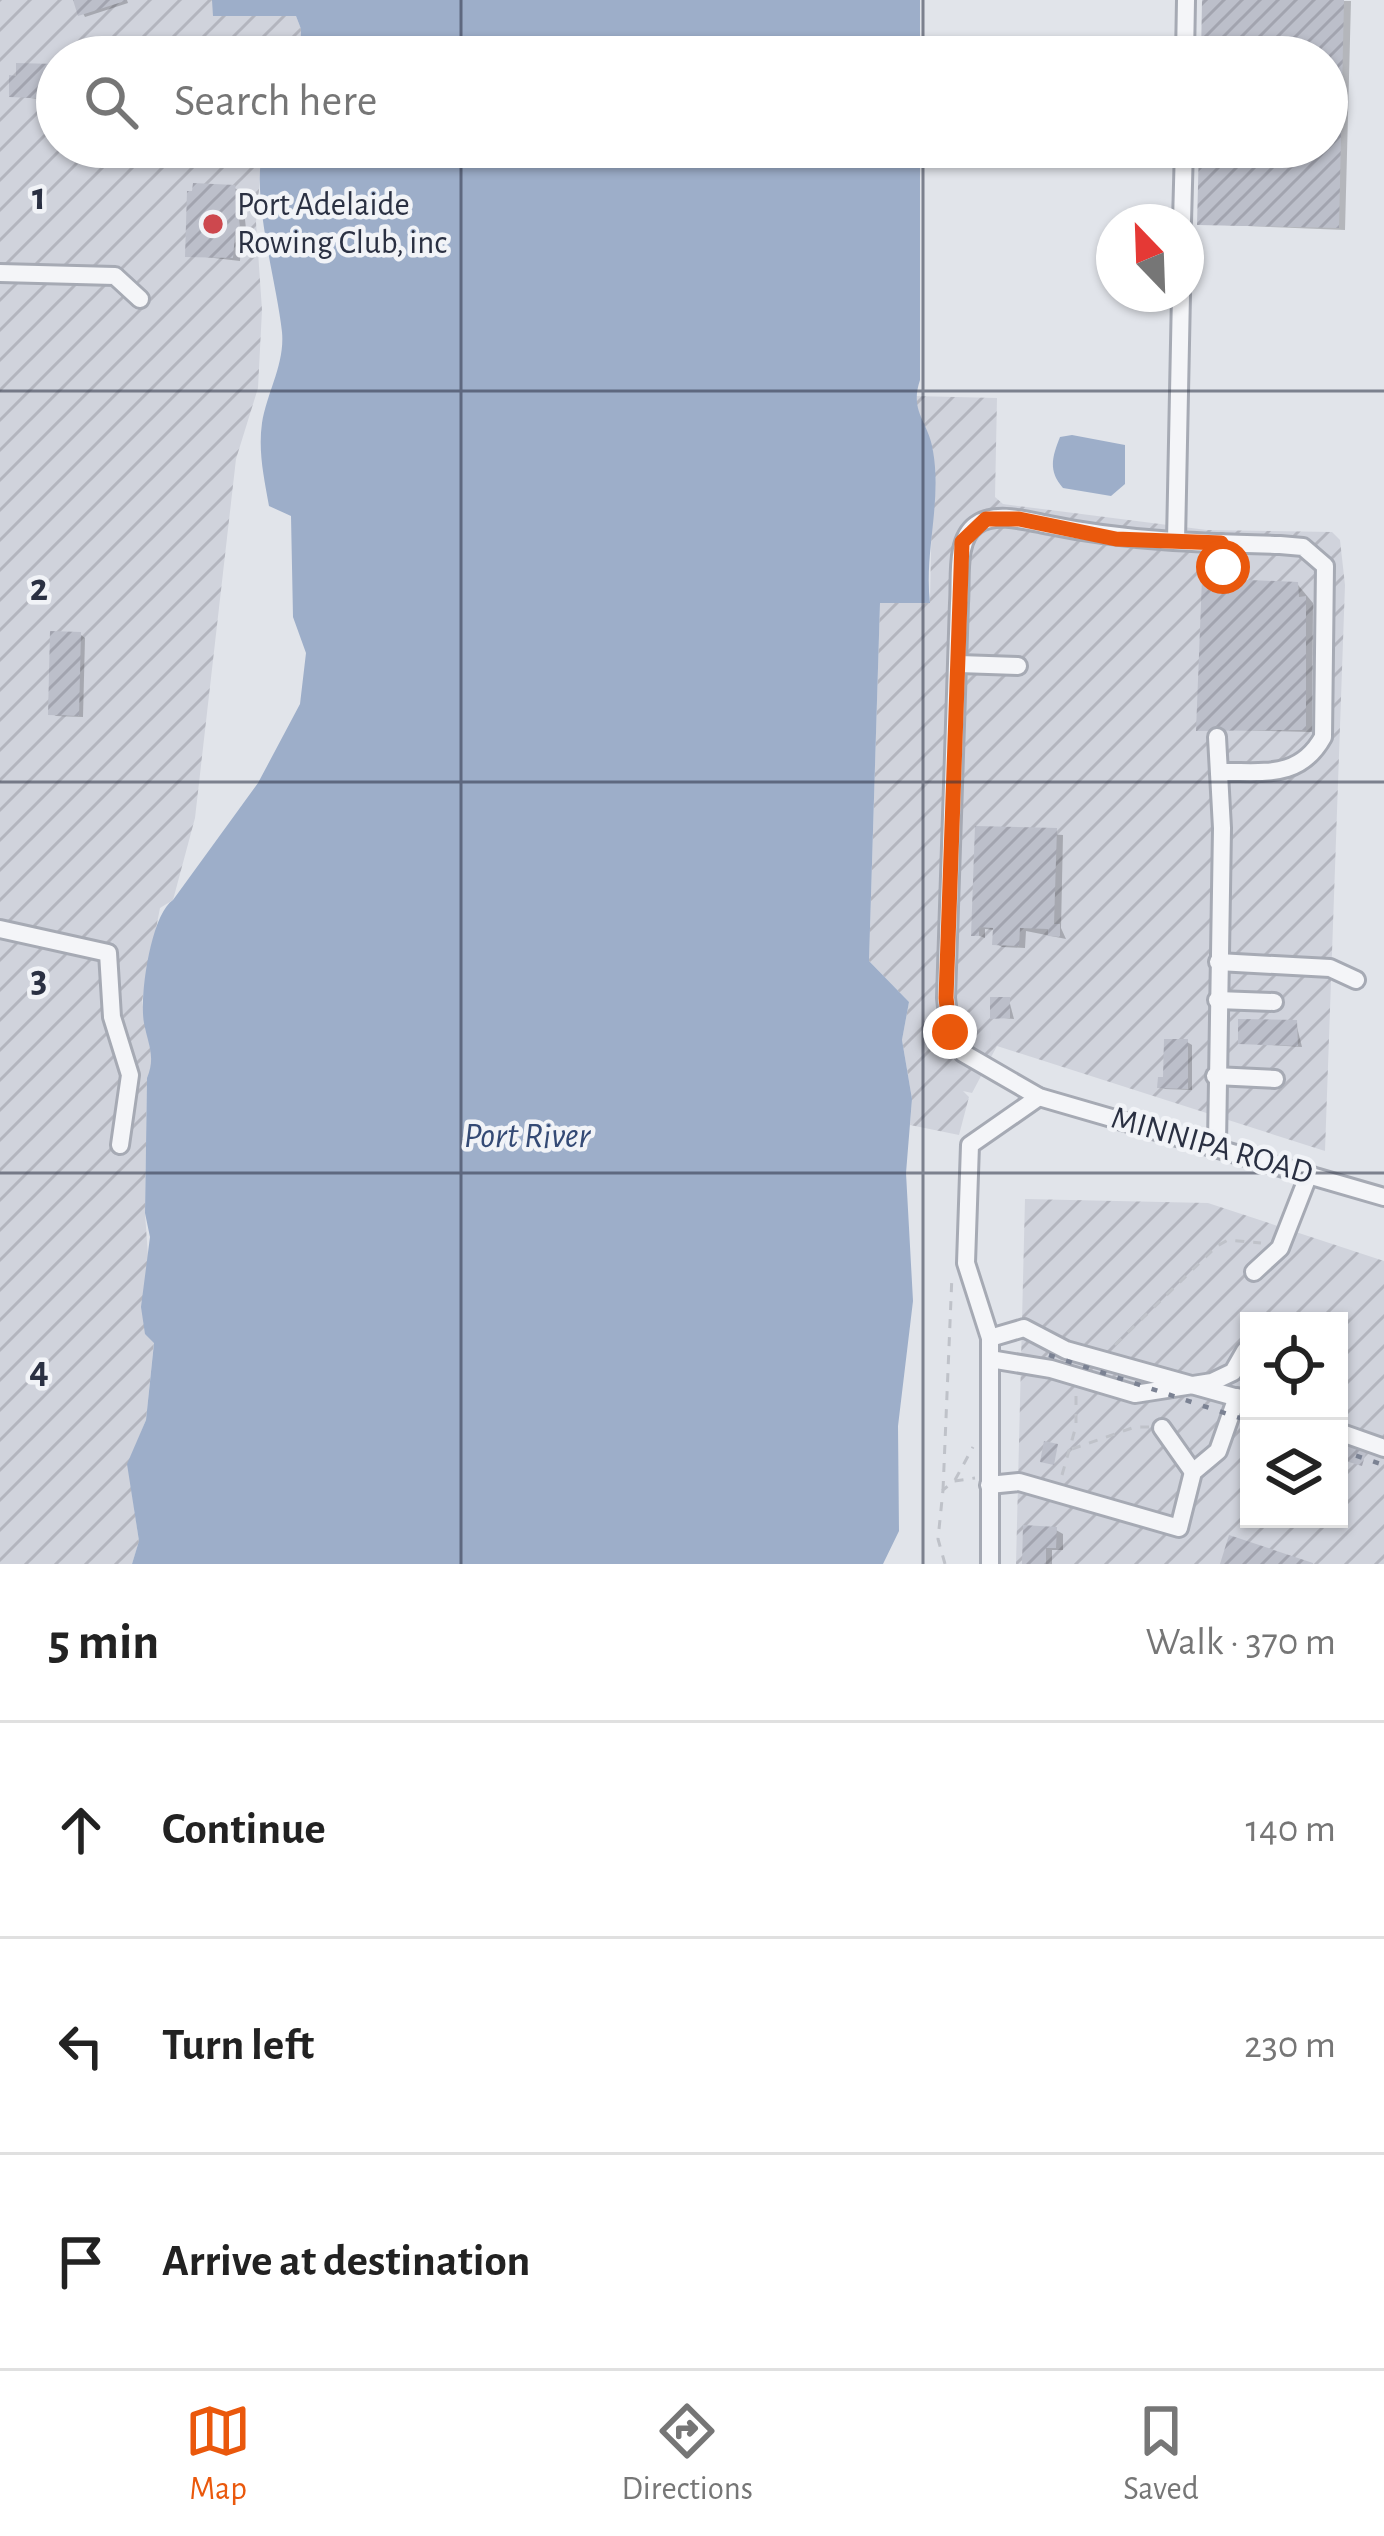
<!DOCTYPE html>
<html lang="en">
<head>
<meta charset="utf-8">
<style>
  :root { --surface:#fff; --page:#f2f2f2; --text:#222; --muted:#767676; --line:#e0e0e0; --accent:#ea580c }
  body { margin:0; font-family:"Alegreya Sans",sans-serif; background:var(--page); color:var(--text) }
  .controls { position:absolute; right:36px; bottom:36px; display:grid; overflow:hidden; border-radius:0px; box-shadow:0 3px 9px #0004 }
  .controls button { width:108px; height:108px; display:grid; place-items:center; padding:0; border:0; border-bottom:3px solid var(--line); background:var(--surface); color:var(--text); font:60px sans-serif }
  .compass { position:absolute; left:1096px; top:204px; width:108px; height:108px; border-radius:50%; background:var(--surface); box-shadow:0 3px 9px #0004; rotate:337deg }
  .stop { position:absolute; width:36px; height:36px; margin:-27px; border:9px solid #ea580c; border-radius:50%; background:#fff }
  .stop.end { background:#ea580c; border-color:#fff; box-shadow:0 3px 12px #0008 }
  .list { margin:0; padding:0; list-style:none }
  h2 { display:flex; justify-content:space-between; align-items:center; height:156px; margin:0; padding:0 48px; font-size:51px }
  h2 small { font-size:39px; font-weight:400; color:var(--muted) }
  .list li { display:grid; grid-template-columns:78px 1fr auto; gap:36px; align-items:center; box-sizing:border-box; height:216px; padding:0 48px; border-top:3px solid var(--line) }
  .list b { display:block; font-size:45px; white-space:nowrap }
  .list em { font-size:39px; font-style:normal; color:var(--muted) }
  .icon { flex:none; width:66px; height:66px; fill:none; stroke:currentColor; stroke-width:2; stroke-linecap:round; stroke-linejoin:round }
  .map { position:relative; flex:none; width:1384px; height:1564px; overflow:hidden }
  .search { position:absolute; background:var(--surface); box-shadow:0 3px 9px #0004; left:36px; right:36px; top:36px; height:132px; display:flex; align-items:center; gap:30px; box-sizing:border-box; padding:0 42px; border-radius:66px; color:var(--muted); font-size:45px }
  .sheet { height:804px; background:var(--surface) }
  nav { display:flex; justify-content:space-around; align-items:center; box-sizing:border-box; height:168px; border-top:3px solid var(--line); background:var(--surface); font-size:33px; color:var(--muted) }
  nav a { display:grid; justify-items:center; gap:6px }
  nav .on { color:var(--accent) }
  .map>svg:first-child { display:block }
</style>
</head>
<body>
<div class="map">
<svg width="1384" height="1564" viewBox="0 0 1384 1564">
  <defs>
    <pattern id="industrial-furrows" width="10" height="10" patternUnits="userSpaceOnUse" patternTransform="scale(3)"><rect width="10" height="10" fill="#d0d3dc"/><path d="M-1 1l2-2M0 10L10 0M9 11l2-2" fill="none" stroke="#b3b5be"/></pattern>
    <pattern id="building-hatch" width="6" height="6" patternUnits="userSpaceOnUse" patternTransform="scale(3)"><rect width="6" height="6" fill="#bcbfca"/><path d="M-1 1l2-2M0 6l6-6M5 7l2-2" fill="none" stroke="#a2a4af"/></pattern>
  </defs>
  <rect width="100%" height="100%" fill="#e1e4ea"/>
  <g fill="url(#industrial-furrows)" fill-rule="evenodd">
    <path d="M0,0H212L296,16L301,29L300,57H57V147H263L256,222L262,310L258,388L236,459L195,818L173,900L160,908L142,1001L153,1064L147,1078L145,1213L154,1342L146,1420L128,1464L139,1542L132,1564H0Z"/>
    <path d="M914,396L997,398L995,497L1003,504L1207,530L1332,532L1340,540L1345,585L1325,1151L997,1046L972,1093L963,1091L969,1097L959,1135L910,1125L912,1099L902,1040L909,1002L869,961L880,602H930L933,450L918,421Z"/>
    <path d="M1025,1199L1208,1203L1384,1261V1564H1016ZM1249,1321H1339V1519H1249Z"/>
  </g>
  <g fill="#9daec9">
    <path d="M212,0H920V57H300L301,29L296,16H213Z"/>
    <path d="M263,147H920V380C909,412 929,422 933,451C942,502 924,553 930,603H880L869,961L909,1002L902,1040L912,1099L906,1173L913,1301L898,1426L899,1531L883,1564H132L139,1541L127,1464L146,1420L154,1343L145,1334L141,1307L150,1237L145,1213L147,1078C156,1057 148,1044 144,1023C139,997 151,914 173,900L258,783L300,704L306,653L293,617L291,516L269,506C264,478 258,451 262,423C267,392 285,364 282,332C276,277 251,200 263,147Z"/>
    <path d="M1072,435L1125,445V484L1111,496L1063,488C1048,471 1052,457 1060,437Z"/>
  </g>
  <g fill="#0003">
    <path d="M76,0H127L128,3L85,17Z"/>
    <path d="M1205,0L1351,1L1345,230L1200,224L1202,147H1327V57H1204Z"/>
    <path d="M57,67V101L12,96Z"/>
    <path d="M234,188L242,192L247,238L241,237L240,261L188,255L195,194Z"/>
    <path d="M1298,585L1313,603L1312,732L1199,729Z"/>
    <path d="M81,635L85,638L83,717L56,716L51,713Z"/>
    <path d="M977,829L1063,835L1061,928L1066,939L1026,931L1025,948L1002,947L995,943V930L985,929V938L974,934Z"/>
    <path d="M1009,1000L1014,1019L993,1017Z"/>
    <path d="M1296,1023L1302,1047L1241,1043Z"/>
    <path d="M1187,1042L1192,1045V1090L1165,1089L1160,1086Z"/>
    <path d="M1056,1530L1063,1534V1550H1052V1564H1025Z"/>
  </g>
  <g fill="url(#building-hatch)">
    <path d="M73,0H125V1L78,16Z"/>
    <path d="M1202,0H1344L1339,228L1197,225L1199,147H1327V57H1201Z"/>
    <path d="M16,63L57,64V99L9,97V75L16,76Z"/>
    <path d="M193,183L235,185L241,236L235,235L233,258L185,257L187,191H192Z"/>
    <path d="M1202,578L1298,582L1299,597L1306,596V730L1196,731Z"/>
    <path d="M50,631L81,632L79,716L48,715Z"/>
    <path d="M975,826L1057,828L1054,924H1060V937L1048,936V929L1020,928L1019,946L992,945L993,928L979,927V936H971Z"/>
    <path d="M990,997H1010V1018L990,1019Z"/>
    <path d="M1238,1019L1297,1020L1298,1046L1238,1044Z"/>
    <path d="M1164,1039H1188V1089L1157,1088L1158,1077H1163Z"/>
    <path d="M1339,1440L1367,1449L1362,1466L1339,1459Z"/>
    <path d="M1044,1441L1058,1444L1054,1465L1040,1462Z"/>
    <path d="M1023,1525L1057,1527L1056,1548H1046V1564H1022Z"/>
    <path d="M1229,1535L1313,1563V1564H1220Z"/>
  </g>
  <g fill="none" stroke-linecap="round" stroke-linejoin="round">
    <defs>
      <g id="minor">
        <path d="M1185,57L1186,0"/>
        <path d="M1182,222L1184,147"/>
        <path d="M0,273L115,276L140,299"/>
        <path d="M1176,541L1181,294"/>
        <path d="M1221,543L1223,567"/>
        <path d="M959,664L1018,666"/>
        <path d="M1219,772C1263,771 1299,780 1323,737L1325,566L1303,547L1280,545C1201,543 1126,541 1049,525C1028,521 995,511 976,525C955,540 961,579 959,603L946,998L950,1032L963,1053L1039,1097L1384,1197"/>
        <path d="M0,929L108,953L112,1017L130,1075L120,1145"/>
        <path d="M1218,962L1330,968L1356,980"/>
        <path d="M1217,1000L1274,1002"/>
        <path d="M1215,1076L1275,1079"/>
        <path d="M1217,1144L1222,828L1217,737"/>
        <path d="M1254,1272L1280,1248L1309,1174"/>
        <path d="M990,1338L1024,1328L1066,1350L1249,1401"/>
        <path d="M990,1359L1051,1369L1135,1394L1212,1382L1233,1372L1245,1351"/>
        <path d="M1162,1428L1193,1472"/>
        <path d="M1339,1432L1384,1448"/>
        <path d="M989,1485L1019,1482L1179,1528L1193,1472L1218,1451L1237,1397"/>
        <path d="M990,1564V1338L966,1263L970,1145L1039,1097"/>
      </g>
    </defs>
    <use href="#minor" stroke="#a6aab4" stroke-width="22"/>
    <g stroke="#bfc2c9" stroke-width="3" stroke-dasharray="9 9" stroke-linecap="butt">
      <path d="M1115,1345L1217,1246L1228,1240L1261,1243"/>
      <path d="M1072,1449L1135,1427H1149"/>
      <path d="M1062,1475L1076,1426V1391"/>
      <path d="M955,1480L973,1447"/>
      <path d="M943,1490L952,1275"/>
      <path d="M945,1564L938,1539L943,1490L954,1481L975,1478"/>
    </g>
    <use href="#minor" stroke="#f4f5f8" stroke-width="16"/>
    <g stroke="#7b8293" stroke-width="4.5" stroke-dasharray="6 12" stroke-linecap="butt">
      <path d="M1049,1355L1249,1421"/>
      <path d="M1339,1450L1384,1465"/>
    </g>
  </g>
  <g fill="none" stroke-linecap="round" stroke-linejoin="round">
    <path stroke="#ea580c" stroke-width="15" d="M950,1032L946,998L962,542L986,519H1019L1116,539L1221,543L1223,567"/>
  </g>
  <path fill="none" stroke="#2a3042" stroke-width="3" stroke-opacity="0.55" d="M461,0V57M923,0V57M461,147V1564M923,147V1564M0,391H1384M0,782H1384M0,1173H1384"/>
  <circle fill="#cd484e" stroke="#f1f3f7" stroke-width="4.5" cx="213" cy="224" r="12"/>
  <g text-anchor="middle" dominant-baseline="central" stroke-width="9" stroke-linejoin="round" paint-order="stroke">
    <g font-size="33" fill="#2a3042" stroke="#f1f3f7" text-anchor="start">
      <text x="237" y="205">Port Adelaide<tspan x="237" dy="38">Rowing Club, inc</tspan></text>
    </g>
    <g font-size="33" fill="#2a3042" stroke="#f1f3f7">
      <text transform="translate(1212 1146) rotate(16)">MINNIPA ROAD</text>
    </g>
    <g font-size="36" font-style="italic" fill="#344a75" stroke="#f1f3f7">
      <text x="527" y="1136">Port River</text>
    </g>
  </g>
  <g font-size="39" text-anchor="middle" font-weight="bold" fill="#2a3042" stroke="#f1f3f7" stroke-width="9" stroke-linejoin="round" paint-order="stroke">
    <text x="39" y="209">1</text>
    <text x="39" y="600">2</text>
    <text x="39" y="991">3</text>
    <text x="39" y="1382">4</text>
  </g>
</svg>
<div class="controls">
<button><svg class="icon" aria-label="locate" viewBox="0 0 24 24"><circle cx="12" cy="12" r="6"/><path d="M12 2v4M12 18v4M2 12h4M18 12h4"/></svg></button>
<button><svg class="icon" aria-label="layers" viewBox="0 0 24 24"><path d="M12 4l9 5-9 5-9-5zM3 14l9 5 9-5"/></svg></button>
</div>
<svg class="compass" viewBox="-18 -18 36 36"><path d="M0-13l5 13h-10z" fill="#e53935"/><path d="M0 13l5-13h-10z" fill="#767676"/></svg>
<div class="stop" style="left:1223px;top:567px"></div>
<div class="stop end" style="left:950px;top:1032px"></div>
<div class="search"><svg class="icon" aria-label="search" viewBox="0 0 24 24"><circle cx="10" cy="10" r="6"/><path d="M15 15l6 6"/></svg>Search here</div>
</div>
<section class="sheet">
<h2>5 min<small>Walk · 370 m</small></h2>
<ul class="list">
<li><svg class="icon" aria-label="ahead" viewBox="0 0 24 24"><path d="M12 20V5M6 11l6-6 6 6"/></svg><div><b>Continue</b></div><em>140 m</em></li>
<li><svg class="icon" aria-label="left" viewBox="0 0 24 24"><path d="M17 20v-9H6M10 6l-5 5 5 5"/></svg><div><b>Turn left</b></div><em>230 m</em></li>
<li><svg class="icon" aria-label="arrive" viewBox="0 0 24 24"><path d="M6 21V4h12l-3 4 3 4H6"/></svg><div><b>Arrive at destination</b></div></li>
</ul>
</section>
<nav>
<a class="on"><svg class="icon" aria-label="map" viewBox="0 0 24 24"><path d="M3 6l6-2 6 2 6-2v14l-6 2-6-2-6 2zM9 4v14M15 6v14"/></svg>Map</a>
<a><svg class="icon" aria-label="directions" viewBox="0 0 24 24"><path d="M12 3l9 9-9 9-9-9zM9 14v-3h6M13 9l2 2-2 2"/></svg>Directions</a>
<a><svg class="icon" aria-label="saved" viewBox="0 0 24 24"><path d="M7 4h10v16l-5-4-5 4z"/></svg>Saved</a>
</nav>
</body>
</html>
